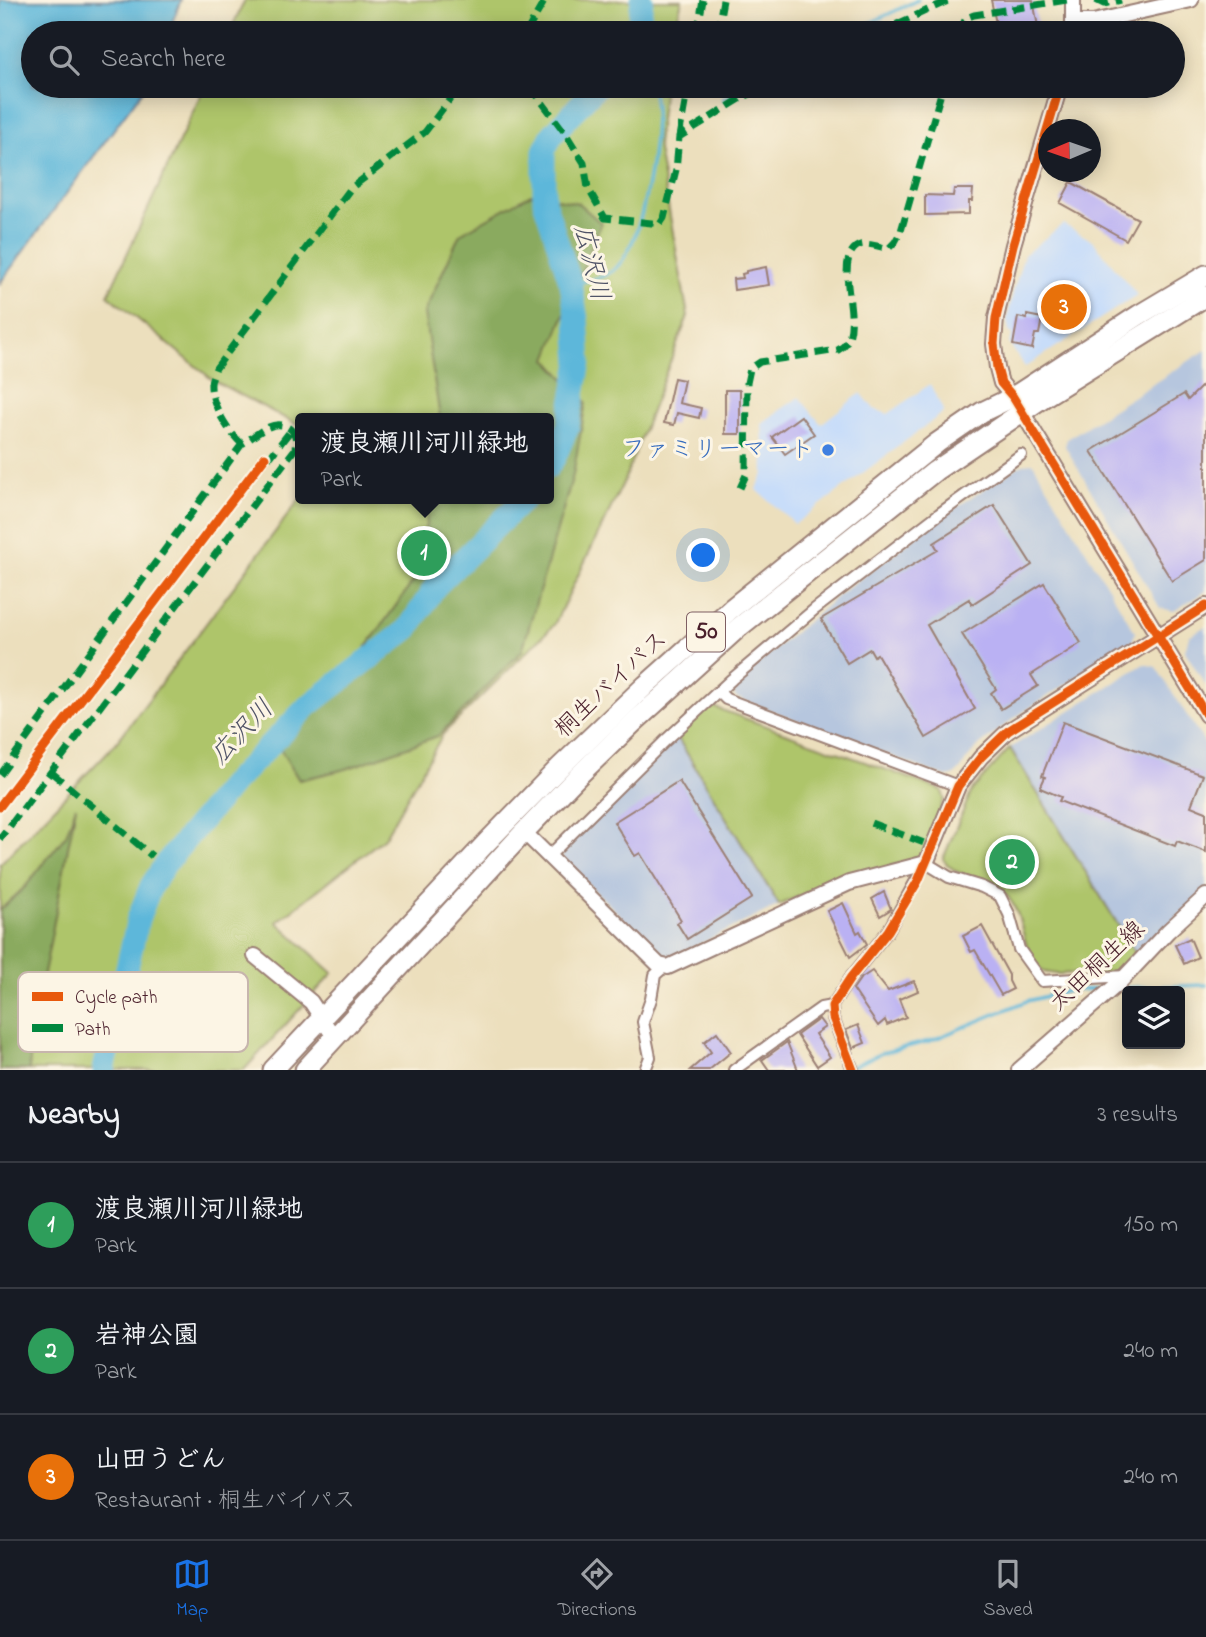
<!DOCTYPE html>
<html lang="en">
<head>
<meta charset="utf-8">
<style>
  :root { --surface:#171b24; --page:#242831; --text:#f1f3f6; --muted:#9ea1a6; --line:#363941; --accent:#1a73e8 }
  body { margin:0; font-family:"Indie Flower","Klee One",sans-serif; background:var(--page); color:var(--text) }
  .controls { position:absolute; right:21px; bottom:21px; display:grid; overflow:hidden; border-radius:7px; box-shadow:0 4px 18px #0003 }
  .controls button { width:63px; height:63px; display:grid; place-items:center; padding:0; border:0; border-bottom:2px solid var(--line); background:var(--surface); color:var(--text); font:35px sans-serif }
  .compass { position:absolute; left:1038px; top:119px; width:63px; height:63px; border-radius:50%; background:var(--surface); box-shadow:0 4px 18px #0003; rotate:268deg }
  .you { position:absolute; left:704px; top:556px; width:24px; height:24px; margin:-18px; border:5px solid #fff; border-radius:50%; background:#1a73e8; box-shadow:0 0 0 10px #1a73e833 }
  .badge { display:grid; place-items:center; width:46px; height:46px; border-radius:50%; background:var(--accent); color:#fff; font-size:23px; font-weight:700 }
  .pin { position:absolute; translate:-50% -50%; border:4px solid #fff; box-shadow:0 2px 7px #0006 }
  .popup { position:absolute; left:295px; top:413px; width:259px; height:91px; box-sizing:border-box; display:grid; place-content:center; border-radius:7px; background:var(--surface); filter:drop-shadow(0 2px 5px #0005); font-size:23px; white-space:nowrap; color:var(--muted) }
  .popup b { font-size:26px; color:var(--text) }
  .popup::after { content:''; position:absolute; left:50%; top:100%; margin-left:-14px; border:14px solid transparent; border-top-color:var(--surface) }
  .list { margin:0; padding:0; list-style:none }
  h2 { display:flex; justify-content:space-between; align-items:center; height:91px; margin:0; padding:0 28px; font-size:30px }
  h2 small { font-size:23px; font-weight:400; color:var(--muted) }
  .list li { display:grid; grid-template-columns:46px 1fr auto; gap:21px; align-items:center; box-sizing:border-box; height:126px; padding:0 28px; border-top:2px solid var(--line) }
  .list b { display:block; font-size:26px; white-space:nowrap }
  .list p { margin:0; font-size:23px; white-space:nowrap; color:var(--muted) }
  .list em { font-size:23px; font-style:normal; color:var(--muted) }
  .icon { flex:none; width:38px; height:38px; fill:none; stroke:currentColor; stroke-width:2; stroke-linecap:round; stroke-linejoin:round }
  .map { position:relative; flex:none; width:1206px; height:1070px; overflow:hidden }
  .search { position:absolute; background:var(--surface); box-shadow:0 4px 18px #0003; left:21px; right:21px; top:21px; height:77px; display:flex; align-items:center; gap:18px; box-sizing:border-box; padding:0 24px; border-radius:38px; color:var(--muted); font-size:26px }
  .sheet { height:469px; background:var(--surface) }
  nav { display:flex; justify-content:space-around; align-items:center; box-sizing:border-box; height:98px; border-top:2px solid var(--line); background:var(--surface); font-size:19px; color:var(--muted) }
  nav a { display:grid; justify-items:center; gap:4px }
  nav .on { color:var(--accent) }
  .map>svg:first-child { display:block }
</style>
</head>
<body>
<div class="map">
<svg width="1206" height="1070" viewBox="0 0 1206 1070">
  <rect width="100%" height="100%" fill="#fcf5e5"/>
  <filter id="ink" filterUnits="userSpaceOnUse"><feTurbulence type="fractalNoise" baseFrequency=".0143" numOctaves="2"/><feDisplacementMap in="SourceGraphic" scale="14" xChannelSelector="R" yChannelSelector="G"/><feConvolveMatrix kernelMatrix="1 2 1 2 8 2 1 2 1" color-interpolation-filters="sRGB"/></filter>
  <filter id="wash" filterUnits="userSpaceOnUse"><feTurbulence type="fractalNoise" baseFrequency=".00686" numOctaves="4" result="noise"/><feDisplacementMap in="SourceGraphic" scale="28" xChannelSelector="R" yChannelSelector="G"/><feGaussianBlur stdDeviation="1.57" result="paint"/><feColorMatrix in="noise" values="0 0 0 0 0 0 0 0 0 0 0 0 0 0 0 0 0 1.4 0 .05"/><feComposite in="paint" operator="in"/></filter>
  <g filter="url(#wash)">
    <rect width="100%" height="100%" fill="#ecdfbd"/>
    <g fill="#c8ddf9">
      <path d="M1063,224L1093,241L1137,295L1025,367L1009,343L1013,334L1009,332L1007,320L1013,293L1024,255Z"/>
      <path d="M930,384L944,412L795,524L756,489L764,474L762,423L799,397L821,424L861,393L874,409L888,414Z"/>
    </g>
    <g fill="#b6c6de">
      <path d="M1206,350V591L1174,611L1160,608L1065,446L1067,439Z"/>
      <path d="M1033,463L1135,632L1132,642L1017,716L980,745L966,760L962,768L953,776L946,777L735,697L733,685L839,595L943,516L1023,464Z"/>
      <path d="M1206,626V686L1185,651L1189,636Z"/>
      <path d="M1144,664L1156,667L1206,745V890L1137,956L1010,748Z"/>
      <path d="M677,737L779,905L669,959L662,956L562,859L563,847Z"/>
    </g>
    <g fill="#aec56b" stroke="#7c724b" stroke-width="2">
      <path d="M245,0H682L674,33H229Z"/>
      <path d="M205,86H664L657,144L688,316L624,481L554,625L443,734L384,838L277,922L333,973L244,1070H0V864L116,743L300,499H548V418H300V426L214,381L108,295Z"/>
      <path d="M708,705L942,790L944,799L923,856L917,860L845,877L779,905L677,737Z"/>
      <path d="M1010,748L1137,956L1115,972L1056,974L1044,972C1020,953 1026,920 1009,898C992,876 958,882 943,859L972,790Z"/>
    </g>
    <g fill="#8aaa5f" stroke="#6a6445" stroke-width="2">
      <path d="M531,194L578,203L601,223L547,359L586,402L573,475L522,651L438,736L346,769L299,780L277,744L327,702L417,576L430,499H548V418H440L424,313L460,234Z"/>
      <path d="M76,806L32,1037L29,1070H0V910L25,887L66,835Z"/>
    </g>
    <path fill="#5db7da" stroke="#546b82" stroke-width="2" d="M0,0H181L168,33H33V86H146L0,283Z"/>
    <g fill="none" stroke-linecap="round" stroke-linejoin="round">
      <g stroke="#5db7da" stroke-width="3.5">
        <path d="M640,21L643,33"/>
        <path d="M849,33L918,0"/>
        <path d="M723,99L748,86"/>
        <path d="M571,284C585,281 601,279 612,271C643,250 654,154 655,118C656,107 653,96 652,86"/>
        <path d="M1122,988L1206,985"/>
        <path d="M844,1070L882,1053L930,1041L1027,1001L1072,990L1104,989"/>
      </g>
      <g stroke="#5db7da" stroke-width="23">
        <path d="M638,33L642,0"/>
        <path d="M548,467L555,457L568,426L580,362L577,319L571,284L544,201V151L552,135L597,86"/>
        <path d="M104,1070L138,919L151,886L166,863L234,782L308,706L408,629L435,587L524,499"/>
      </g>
    </g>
    <g id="blocks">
      <g fill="#bab1f3">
        <path d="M991,0H1033L1039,32L998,33Z"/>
        <path d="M1071,182L1138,219L1126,240L1060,203Z"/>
        <path d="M954,189H973L972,201H969V214L925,215V195L953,196Z"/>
        <path d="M766,267L769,285L734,290L733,279L743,278L742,274L746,273V271Z"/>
        <path d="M1027,315L1042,318L1039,334H1035L1032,349L1013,345L1018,317L1027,319Z"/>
        <path d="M674,378L684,380L679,403L701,408L699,418L677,413L674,425L664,423Z"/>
        <path d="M1206,382V560L1172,581L1091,451L1184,394L1188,400Z"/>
        <rect x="725" y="390" width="15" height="44"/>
        <path d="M801,416L814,434L785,454L772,437Z"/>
        <path d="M994,505L1032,565L972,604L969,599L927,625L975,709L926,738L877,654L874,656L870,649L847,663L821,619L938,550L934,543Z"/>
        <path d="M1044,583L1081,643L1031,675L1038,686L1001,709L991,693L996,689L962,634Z"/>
        <path d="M1063,722L1203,775L1191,806L1206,812V852L1177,841L1175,846L1059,801L1061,797L1040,788L1045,777L1042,776Z"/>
        <path d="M679,781L752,898L687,939L677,923L681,920L640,853L635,856L614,822Z"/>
        <path d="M884,892L891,909L880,916L872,899Z"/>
        <path d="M843,903L857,933L860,931L867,944L850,957L827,911Z"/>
        <path d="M982,926L1009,975V981L1013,989L1001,995L975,950L971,952L963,936Z"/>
        <path d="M1190,938L1198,957L1184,964L1175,945Z"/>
        <path d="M872,971L888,991L914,981L918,991L899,999L906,1017L887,1025L885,1020L878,1026L867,1010L853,989L860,979Z"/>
        <path d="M819,1019L825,1027L815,1034L830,1057L817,1066L797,1035Z"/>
        <path d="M858,1025L865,1043L853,1048L846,1030Z"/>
        <path d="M717,1032L731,1052L709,1070H690L711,1052L704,1042Z"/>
        <path d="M787,1042L798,1070H769L762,1060Z"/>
      </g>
    </g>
  </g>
  <g filter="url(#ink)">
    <use href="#blocks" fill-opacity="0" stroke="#9b7f74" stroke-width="2"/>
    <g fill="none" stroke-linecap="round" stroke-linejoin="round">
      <defs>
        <g id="street">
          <path d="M719,692L726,699L958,786"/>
          <path d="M550,855L666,740L732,679L815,609L939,514L1021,455"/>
          <path d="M645,1070L650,1057L643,1022L651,999L655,975L663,968"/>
          <path d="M734,1070L821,1008L832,1006"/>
          <path d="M853,1070L833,1018L832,1006L851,977L888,931L926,863L949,877L982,887L1000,896L1009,914L1019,949L1042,981L1126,976"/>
        </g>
        <g id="secondary">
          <path d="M1073,22H1093L1191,0"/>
          <path d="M1073,33V0"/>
          <path d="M1060,86L1013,245L996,318L994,344L997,368L1001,383L1013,397L1206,715"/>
          <path d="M524,832L659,965L668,967L849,883L926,863L958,786L981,757L1008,731L1206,606"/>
          <path d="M255,956L311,1002L334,1037"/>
          <path d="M1019,1070L1121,981L1168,931L1206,896"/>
        </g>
        <g id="highway">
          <path d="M273,1070L487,842L560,767L646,685L731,609L937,443L982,412L1013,397L1139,315L1206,275"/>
          <path d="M305,1070L524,832L577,777L633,723L738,628L935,471L1047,395L1206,296"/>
        </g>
      </defs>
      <use href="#street" stroke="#9b7f74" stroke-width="14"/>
      <use href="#secondary" stroke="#9b7f74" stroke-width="18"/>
      <use href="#highway" stroke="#9b7f74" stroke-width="23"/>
      <use href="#street" stroke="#fff" stroke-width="10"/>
      <use href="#secondary" stroke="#fff" stroke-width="14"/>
      <use href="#highway" stroke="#fff" stroke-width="19"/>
      <g stroke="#00873e" stroke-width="7" stroke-dasharray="14 7" stroke-linecap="butt">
        <path d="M1096,0L1104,4L1121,0"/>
        <path d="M526,33L545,0"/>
        <path d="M697,33L703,0"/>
        <path d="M717,33L723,0"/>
        <path d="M877,33L950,0"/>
        <path d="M959,33L966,18L974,15L1067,0"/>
        <path d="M530,86L566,134L584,163L588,188L605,218L660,224L664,218L676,170L679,137L740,99L766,86"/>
        <path d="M679,137L688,86"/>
        <path d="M242,444C229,433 210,403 211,384C211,379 214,373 216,368L351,188L425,132L460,86"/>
        <path d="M265,457L271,456L291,430"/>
        <path d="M740,488L746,475L747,383L750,369L760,362L838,350C870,334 831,266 856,247C865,240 879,248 889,248L895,242L901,231L943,86"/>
        <path d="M51,772L152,856"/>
        <path d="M0,775L242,444C255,437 272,417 289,428C297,434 296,440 295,449L0,839"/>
        <path d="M871,823L932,846"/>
      </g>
      <defs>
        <g id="cycleway">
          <path d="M1060,86L1013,245L996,318L994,344L997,368L1001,383L1013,397L1206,715"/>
          <path d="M0,806L265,457"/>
          <path d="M853,1070L833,1018L832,1006L851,977L888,931L918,881L958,786L981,757L1008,731L1206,606"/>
        </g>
      </defs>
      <use href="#cycleway" stroke="#fcf5e5" stroke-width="13"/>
      <use href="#cycleway" stroke="#e8590c" stroke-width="9"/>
    </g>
  </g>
  <circle fill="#3f7fe0" stroke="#fcf5e5" stroke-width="2.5" cx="828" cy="450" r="7"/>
  <g text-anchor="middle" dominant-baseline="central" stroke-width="6" stroke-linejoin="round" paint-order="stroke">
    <rect fill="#fcf5e5" stroke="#7f5f63" stroke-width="2" x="687" y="612.5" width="38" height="39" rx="5"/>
    <g font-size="23" font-weight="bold" fill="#4a1f2b">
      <text x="706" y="632">50</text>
    </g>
    <g font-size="24" fill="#366cbe" stroke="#fcf5e5" text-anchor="end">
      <text x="814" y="450">ファミリーマート</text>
    </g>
    <g font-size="24" fill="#4a1f2b" stroke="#fcf5e5">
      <text transform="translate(612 685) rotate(-43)">桐生バイパス</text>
      <text transform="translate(1098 967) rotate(-43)">太田桐生線</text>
    </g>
    <g font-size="26" font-style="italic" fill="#515468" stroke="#fcf5e5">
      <text transform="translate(590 263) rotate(76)">広沢川</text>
      <text transform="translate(243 733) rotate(-46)">広沢川</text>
    </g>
  </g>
  <rect x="18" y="972" width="230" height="80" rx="10" fill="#fcf5e5" stroke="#c7b5ad" stroke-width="2"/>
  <rect x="32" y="992" width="31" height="9" fill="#e8590c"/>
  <rect x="32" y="1024" width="31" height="8" fill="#00873e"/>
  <g font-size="19" fill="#4a1f2b">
    <text x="75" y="1003">Cycle path</text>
    <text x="75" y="1035">Path</text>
  </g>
</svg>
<div class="controls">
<button><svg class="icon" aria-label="layers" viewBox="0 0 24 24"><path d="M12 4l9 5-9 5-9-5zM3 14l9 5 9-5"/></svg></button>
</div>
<svg class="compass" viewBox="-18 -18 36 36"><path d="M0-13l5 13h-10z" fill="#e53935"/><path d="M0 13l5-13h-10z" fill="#9ea1a6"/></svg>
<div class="you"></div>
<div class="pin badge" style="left:424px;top:553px;background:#2e9e5b">1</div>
<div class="popup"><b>渡良瀬川河川緑地</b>Park</div>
<div class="pin badge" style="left:1012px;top:862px;background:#2e9e5b">2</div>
<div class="pin badge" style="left:1064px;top:307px;background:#e8710a">3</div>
<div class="search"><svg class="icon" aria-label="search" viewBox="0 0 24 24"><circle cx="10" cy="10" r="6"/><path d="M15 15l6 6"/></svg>Search here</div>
</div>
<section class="sheet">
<h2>Nearby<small>3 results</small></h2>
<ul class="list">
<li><span class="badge" style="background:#2e9e5b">1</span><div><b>渡良瀬川河川緑地</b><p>Park</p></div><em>150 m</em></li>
<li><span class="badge" style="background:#2e9e5b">2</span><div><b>岩神公園</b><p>Park</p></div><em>240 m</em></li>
<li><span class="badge" style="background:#e8710a">3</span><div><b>山田うどん</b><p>Restaurant · 桐生バイパス</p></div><em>240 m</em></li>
</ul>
</section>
<nav>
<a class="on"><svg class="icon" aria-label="map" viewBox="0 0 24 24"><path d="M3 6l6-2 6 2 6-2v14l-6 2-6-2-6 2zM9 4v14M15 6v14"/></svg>Map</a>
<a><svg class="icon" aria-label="directions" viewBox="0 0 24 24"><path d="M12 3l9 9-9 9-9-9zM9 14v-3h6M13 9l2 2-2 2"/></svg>Directions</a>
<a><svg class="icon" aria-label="saved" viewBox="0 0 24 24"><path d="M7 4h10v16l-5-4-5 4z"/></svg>Saved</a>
</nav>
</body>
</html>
